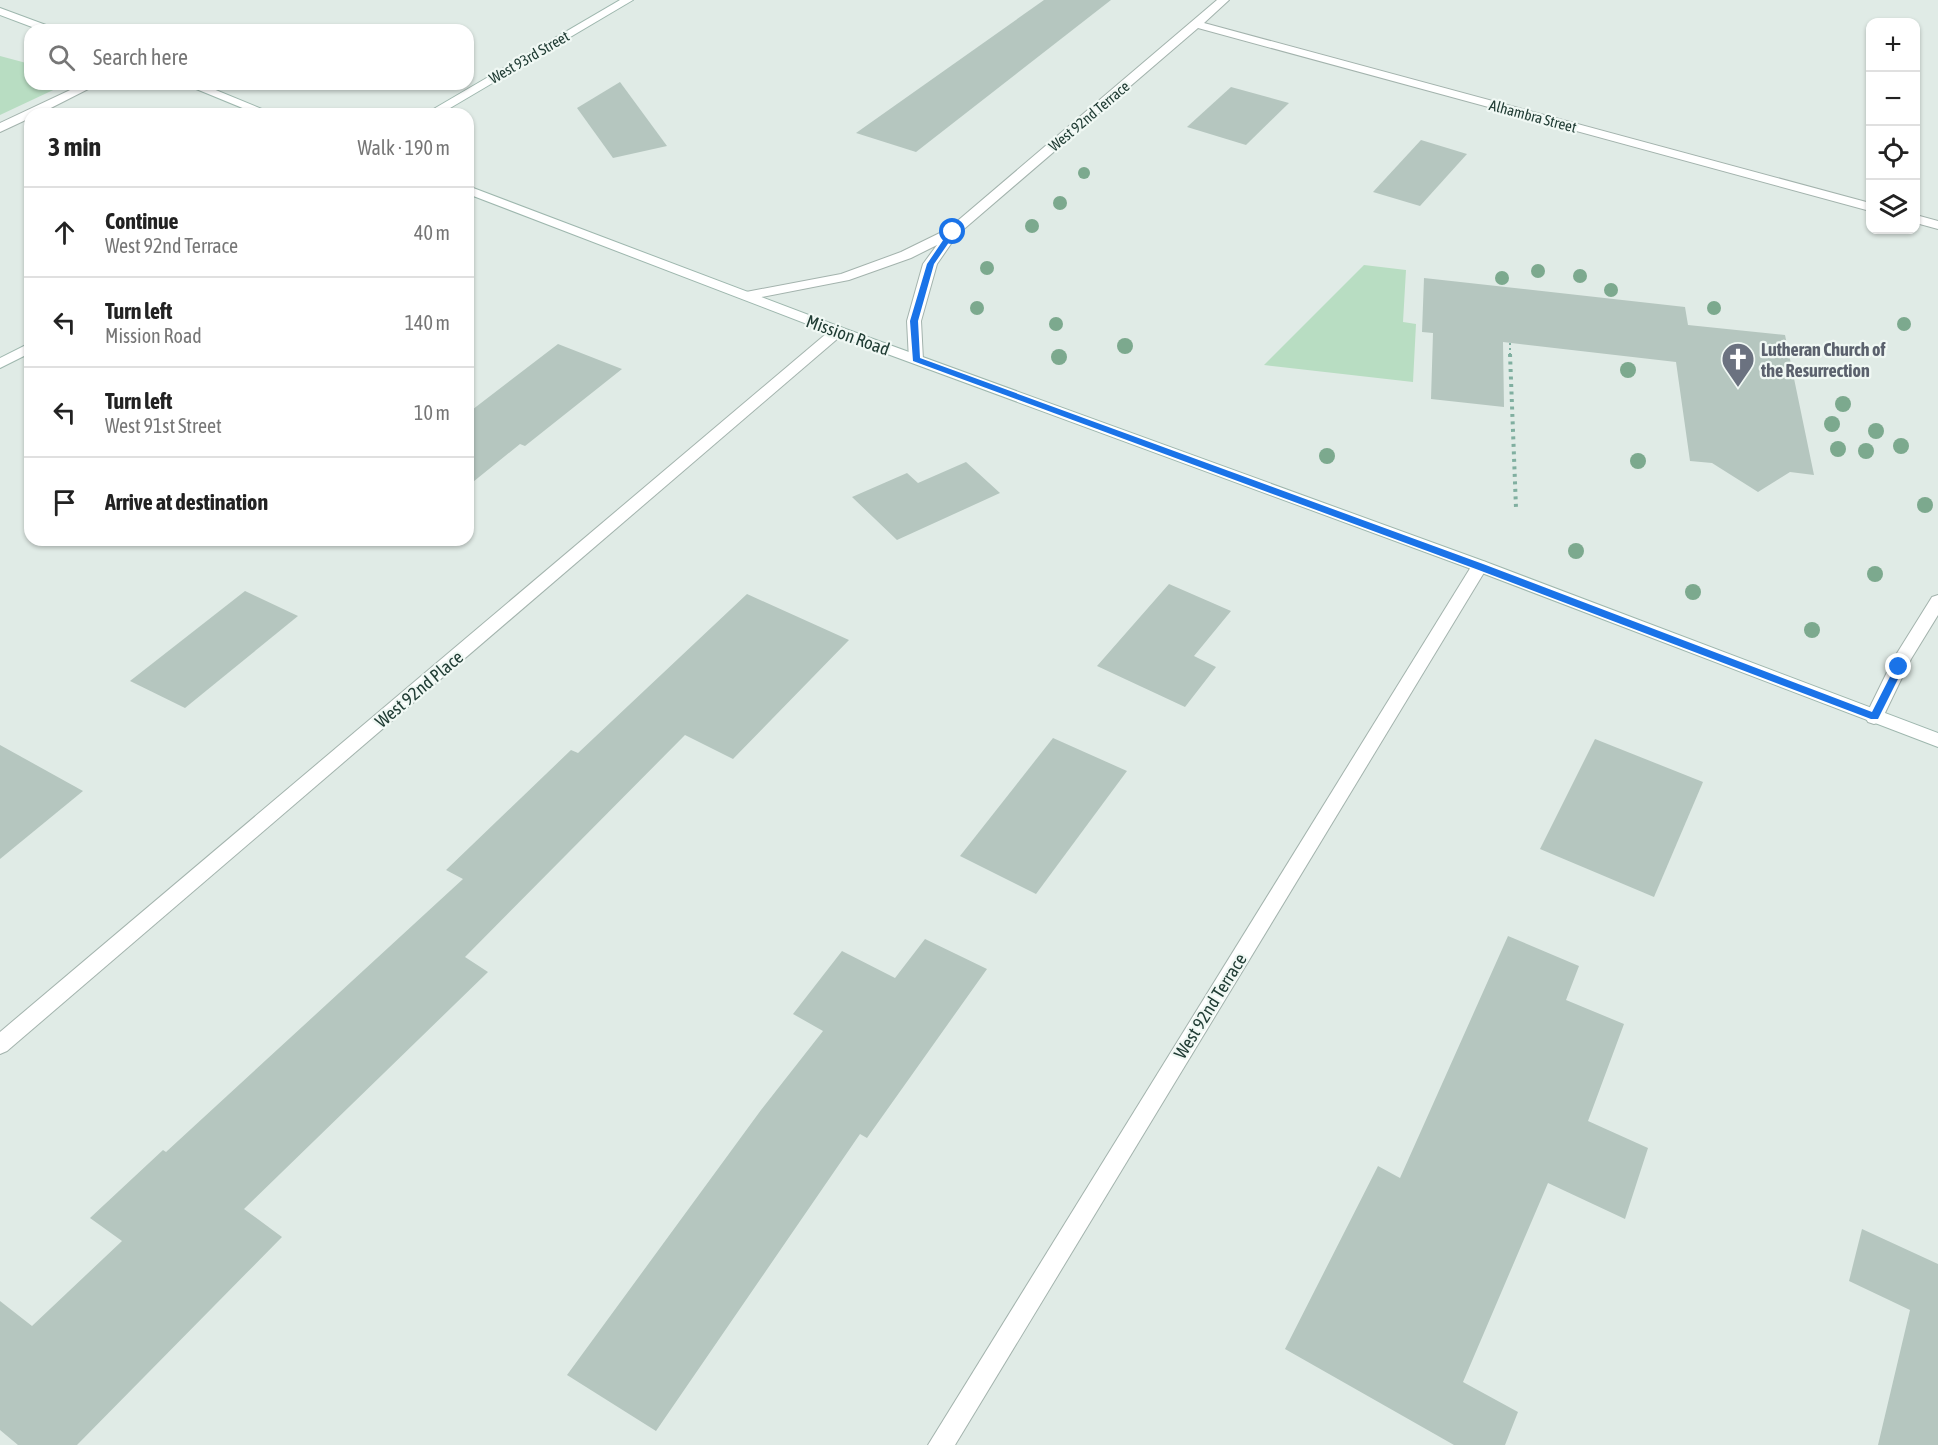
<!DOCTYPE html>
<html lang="en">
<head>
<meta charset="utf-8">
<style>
  :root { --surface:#fff; --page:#f6f6f6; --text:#222; --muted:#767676; --line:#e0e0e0 }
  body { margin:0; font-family:"Asap Condensed",sans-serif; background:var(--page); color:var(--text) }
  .controls { position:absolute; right:18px; top:18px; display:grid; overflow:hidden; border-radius:12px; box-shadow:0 2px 4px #0004 }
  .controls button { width:54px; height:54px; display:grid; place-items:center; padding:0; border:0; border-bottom:2px solid var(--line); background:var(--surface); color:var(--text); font:30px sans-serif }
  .stop { position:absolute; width:18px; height:18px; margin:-14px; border:4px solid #1a73e8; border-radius:50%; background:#fff }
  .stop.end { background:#1a73e8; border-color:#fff; box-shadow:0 2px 6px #0008 }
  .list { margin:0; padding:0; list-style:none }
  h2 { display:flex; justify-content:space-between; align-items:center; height:78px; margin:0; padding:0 24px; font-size:26px }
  h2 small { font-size:20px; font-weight:400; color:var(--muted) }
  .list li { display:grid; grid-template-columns:39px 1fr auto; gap:18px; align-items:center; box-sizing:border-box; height:90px; padding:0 24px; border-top:2px solid var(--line) }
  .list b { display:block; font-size:22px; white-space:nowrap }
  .list p { margin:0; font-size:20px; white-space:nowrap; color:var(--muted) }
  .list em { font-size:20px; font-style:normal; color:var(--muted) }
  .icon { flex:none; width:33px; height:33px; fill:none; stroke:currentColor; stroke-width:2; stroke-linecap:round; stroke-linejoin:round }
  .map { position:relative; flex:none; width:1938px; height:1445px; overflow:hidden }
  .search { position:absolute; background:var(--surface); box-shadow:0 2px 4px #0004; left:24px; top:24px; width:450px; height:66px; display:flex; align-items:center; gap:15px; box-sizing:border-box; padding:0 21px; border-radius:18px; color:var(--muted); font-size:22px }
  .panel { position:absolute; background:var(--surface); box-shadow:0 2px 4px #0004; left:24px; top:108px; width:450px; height:438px; border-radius:18px }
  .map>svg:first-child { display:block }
</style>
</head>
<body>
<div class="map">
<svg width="1938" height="1445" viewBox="0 0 1938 1445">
  <rect width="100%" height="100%" fill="#e0ebe6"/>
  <g fill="#b8ddc2">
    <path d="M0,56L30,64V84H66L0,115Z"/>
    <path d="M1364,265L1406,270L1403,322L1416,324L1413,382L1264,365Z"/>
  </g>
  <g fill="#b5c6bf">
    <path d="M1044,0H1111L916,152L856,133Z"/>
    <path d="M620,82L667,146L613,158L577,108Z"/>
    <path d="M1231,87L1289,103L1246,145L1187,127Z"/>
    <path d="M1421,140L1467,154L1420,206L1373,192Z"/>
    <path d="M1424,278L1685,307L1688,325L1785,335L1814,475L1790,472L1758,492L1712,463L1690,461L1676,362L1503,342L1504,407L1431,399L1433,333L1422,332Z"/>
    <path d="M558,344L622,369L525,446L520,444L468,486V413Z"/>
    <path d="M966,462L1000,493L897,540L852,497L907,473L918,483Z"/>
    <path d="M1169,584L1231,611L1194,656L1216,667L1185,707L1097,666Z"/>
    <path d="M245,591L298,616L185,708L130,681Z"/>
    <path d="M747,594L849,640L733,759L685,735L465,957L488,972L244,1209L282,1237L77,1445H18L0,1430V1301L32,1326L122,1241L90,1218L163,1150L166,1152L463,879L446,870L571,750L578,753Z"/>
    <path d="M1053,738L1127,771L1036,894L960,856Z"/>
    <path d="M1595,739L1703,782L1654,897L1540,849Z"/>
    <path d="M0,745L83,791L0,859Z"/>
    <path d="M1508,936L1579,966L1566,1000L1624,1024L1588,1121L1648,1148L1625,1219L1548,1183L1463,1382L1518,1412L1505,1445H1454L1285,1349L1378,1166L1400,1178Z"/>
    <path d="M925,939L987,969L867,1138L860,1134L656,1431L567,1375L761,1110L823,1031L793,1014L842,951L895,978Z"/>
    <path d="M1862,1229L1938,1264V1445H1878L1910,1310L1849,1281Z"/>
  </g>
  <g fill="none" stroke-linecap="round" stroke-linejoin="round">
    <defs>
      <path id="lane" d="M83,84H98L39,114H30V118L0,132V123Z"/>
      <g id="street">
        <path d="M1217,0H1229L1204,23L1870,203V211L1198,28L957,235L937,264L921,321L923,360L921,363L916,364L909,360L907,321L923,264L937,245L911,258L849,280L746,300L739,296L746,292L841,274L901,252L948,229Z"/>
        <path d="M1916,215L1938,221V229L1916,223Z"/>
        <path d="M838,327L843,328L845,331L843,334L7,1051L0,1054V1032L833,328Z"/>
        <path d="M1480,561L1486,562L1488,566L955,1445H928L1474,562Z"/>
        <path d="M1938,595V615L1911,659L1883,717L1880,722L1874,724L1868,722L1865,717L1894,658L1932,597Z"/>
      </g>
      <g id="secondary">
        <path d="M620,0H633L440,114H425Z"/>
        <path d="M0,8L54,28L56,30H40L0,15Z"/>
        <path d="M184,84H201L274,114H257Z"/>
        <path d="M468,186L843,328L1486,562L1938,733V747L1474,570L833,334L468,194Z"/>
        <path d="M30,343V353L0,368V358Z"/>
      </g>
    </defs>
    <use href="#lane" stroke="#a3b3ad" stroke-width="2"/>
    <use href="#street" stroke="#a3b3ad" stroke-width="2"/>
    <use href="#secondary" stroke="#9eb7ae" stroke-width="2"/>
    <path stroke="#80afa0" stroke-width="2" stroke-dasharray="2 3" stroke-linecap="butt" d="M1510,343V355"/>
    <path stroke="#80afa0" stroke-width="4" stroke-dasharray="3 4.5" stroke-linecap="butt" d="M1510,354L1516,508"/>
    <use href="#lane" fill="#fff" fill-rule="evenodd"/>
    <use href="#street" fill="#fff" fill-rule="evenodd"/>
    <use href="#secondary" fill="#fff" fill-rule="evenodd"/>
  </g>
  <g fill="#7ca98e">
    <circle cx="1084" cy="173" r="6"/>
    <circle cx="1060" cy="203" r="7"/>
    <circle cx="1032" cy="226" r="7"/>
    <circle cx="987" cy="268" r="7"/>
    <circle cx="1538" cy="271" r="7"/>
    <circle cx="1580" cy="276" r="7"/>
    <circle cx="1502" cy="278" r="7"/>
    <circle cx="1611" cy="290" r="7"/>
    <circle cx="977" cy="308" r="7"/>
    <circle cx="1714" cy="308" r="7"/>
    <circle cx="1056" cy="324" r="7"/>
    <circle cx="1904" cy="324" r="7"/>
    <circle cx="1125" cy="346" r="8"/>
    <circle cx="1059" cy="357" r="8"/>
    <circle cx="1628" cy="370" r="8"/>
    <circle cx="1843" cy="404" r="8"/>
    <circle cx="1832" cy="424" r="8"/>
    <circle cx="1876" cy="431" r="8"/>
    <circle cx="1901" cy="446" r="8"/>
    <circle cx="1838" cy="449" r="8"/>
    <circle cx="1866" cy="451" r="8"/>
    <circle cx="1327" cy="456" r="8"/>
    <circle cx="1638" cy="461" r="8"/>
    <circle cx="1925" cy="505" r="8"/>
    <circle cx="1576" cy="551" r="8"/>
    <circle cx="1875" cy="574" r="8"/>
    <circle cx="1693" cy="592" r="8"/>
    <circle cx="1812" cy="630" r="8"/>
  </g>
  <path fill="#1a73e8" d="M950,230L956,232L934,264L918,321L920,358L1483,564L1872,712L1896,665L1899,664L1904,667L1878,719H1871L1476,569L913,361L910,321L927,264Z"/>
  <defs>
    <symbol id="church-pin" viewBox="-11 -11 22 30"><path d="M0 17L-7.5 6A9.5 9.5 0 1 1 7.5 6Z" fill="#6b7280" stroke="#f0f8f4"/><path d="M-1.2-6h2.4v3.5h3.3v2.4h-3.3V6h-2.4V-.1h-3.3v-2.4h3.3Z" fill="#fff"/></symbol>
  </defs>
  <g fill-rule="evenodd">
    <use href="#church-pin" x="1719" y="340" width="38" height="52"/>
  </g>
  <g text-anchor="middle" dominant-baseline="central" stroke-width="4.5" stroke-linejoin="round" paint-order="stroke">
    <g font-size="15" fill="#203c34" stroke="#f0f8f4">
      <text transform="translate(529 57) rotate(-30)">West 93rd Street</text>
      <text transform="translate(1089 116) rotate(-40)">West 92nd Terrace</text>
      <text transform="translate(1533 116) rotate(15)">Alhambra Street</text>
    </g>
    <g font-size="18" fill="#203c34" stroke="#f0f8f4">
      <text transform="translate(848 335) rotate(20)">Mission Road</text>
      <text transform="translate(419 689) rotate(-40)">West 92nd Place</text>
      <text transform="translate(1210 1006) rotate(-58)">West 92nd Terrace</text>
    </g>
    <g font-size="18" font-weight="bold" fill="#5b616d" stroke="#f0f8f4" text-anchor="start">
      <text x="1761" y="349">Lutheran Church of<tspan x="1761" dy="21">the Resurrection</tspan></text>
    </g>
  </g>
</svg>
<div class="controls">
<button>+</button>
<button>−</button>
<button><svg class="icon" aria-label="locate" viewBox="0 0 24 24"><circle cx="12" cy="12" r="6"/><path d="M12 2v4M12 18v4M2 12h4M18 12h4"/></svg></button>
<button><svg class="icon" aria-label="layers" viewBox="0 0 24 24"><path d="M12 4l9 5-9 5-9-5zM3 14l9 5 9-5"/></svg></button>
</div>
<div class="stop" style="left:953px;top:232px"></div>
<div class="stop end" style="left:1899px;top:667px"></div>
<div class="search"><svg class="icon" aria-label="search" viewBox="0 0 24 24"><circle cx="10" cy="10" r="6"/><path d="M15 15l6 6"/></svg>Search here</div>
<section class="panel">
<h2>3 min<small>Walk · 190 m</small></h2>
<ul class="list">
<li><svg class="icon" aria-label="ahead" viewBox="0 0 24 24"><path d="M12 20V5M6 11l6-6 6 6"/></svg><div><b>Continue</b><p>West 92nd Terrace</p></div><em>40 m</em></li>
<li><svg class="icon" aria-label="left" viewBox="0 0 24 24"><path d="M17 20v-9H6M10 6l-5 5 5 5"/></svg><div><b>Turn left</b><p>Mission Road</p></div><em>140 m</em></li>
<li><svg class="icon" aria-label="left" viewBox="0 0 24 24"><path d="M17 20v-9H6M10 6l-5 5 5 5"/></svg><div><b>Turn left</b><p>West 91st Street</p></div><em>10 m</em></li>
<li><svg class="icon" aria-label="arrive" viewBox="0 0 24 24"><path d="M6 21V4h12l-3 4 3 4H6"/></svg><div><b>Arrive at destination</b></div></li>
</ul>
</section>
</div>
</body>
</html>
